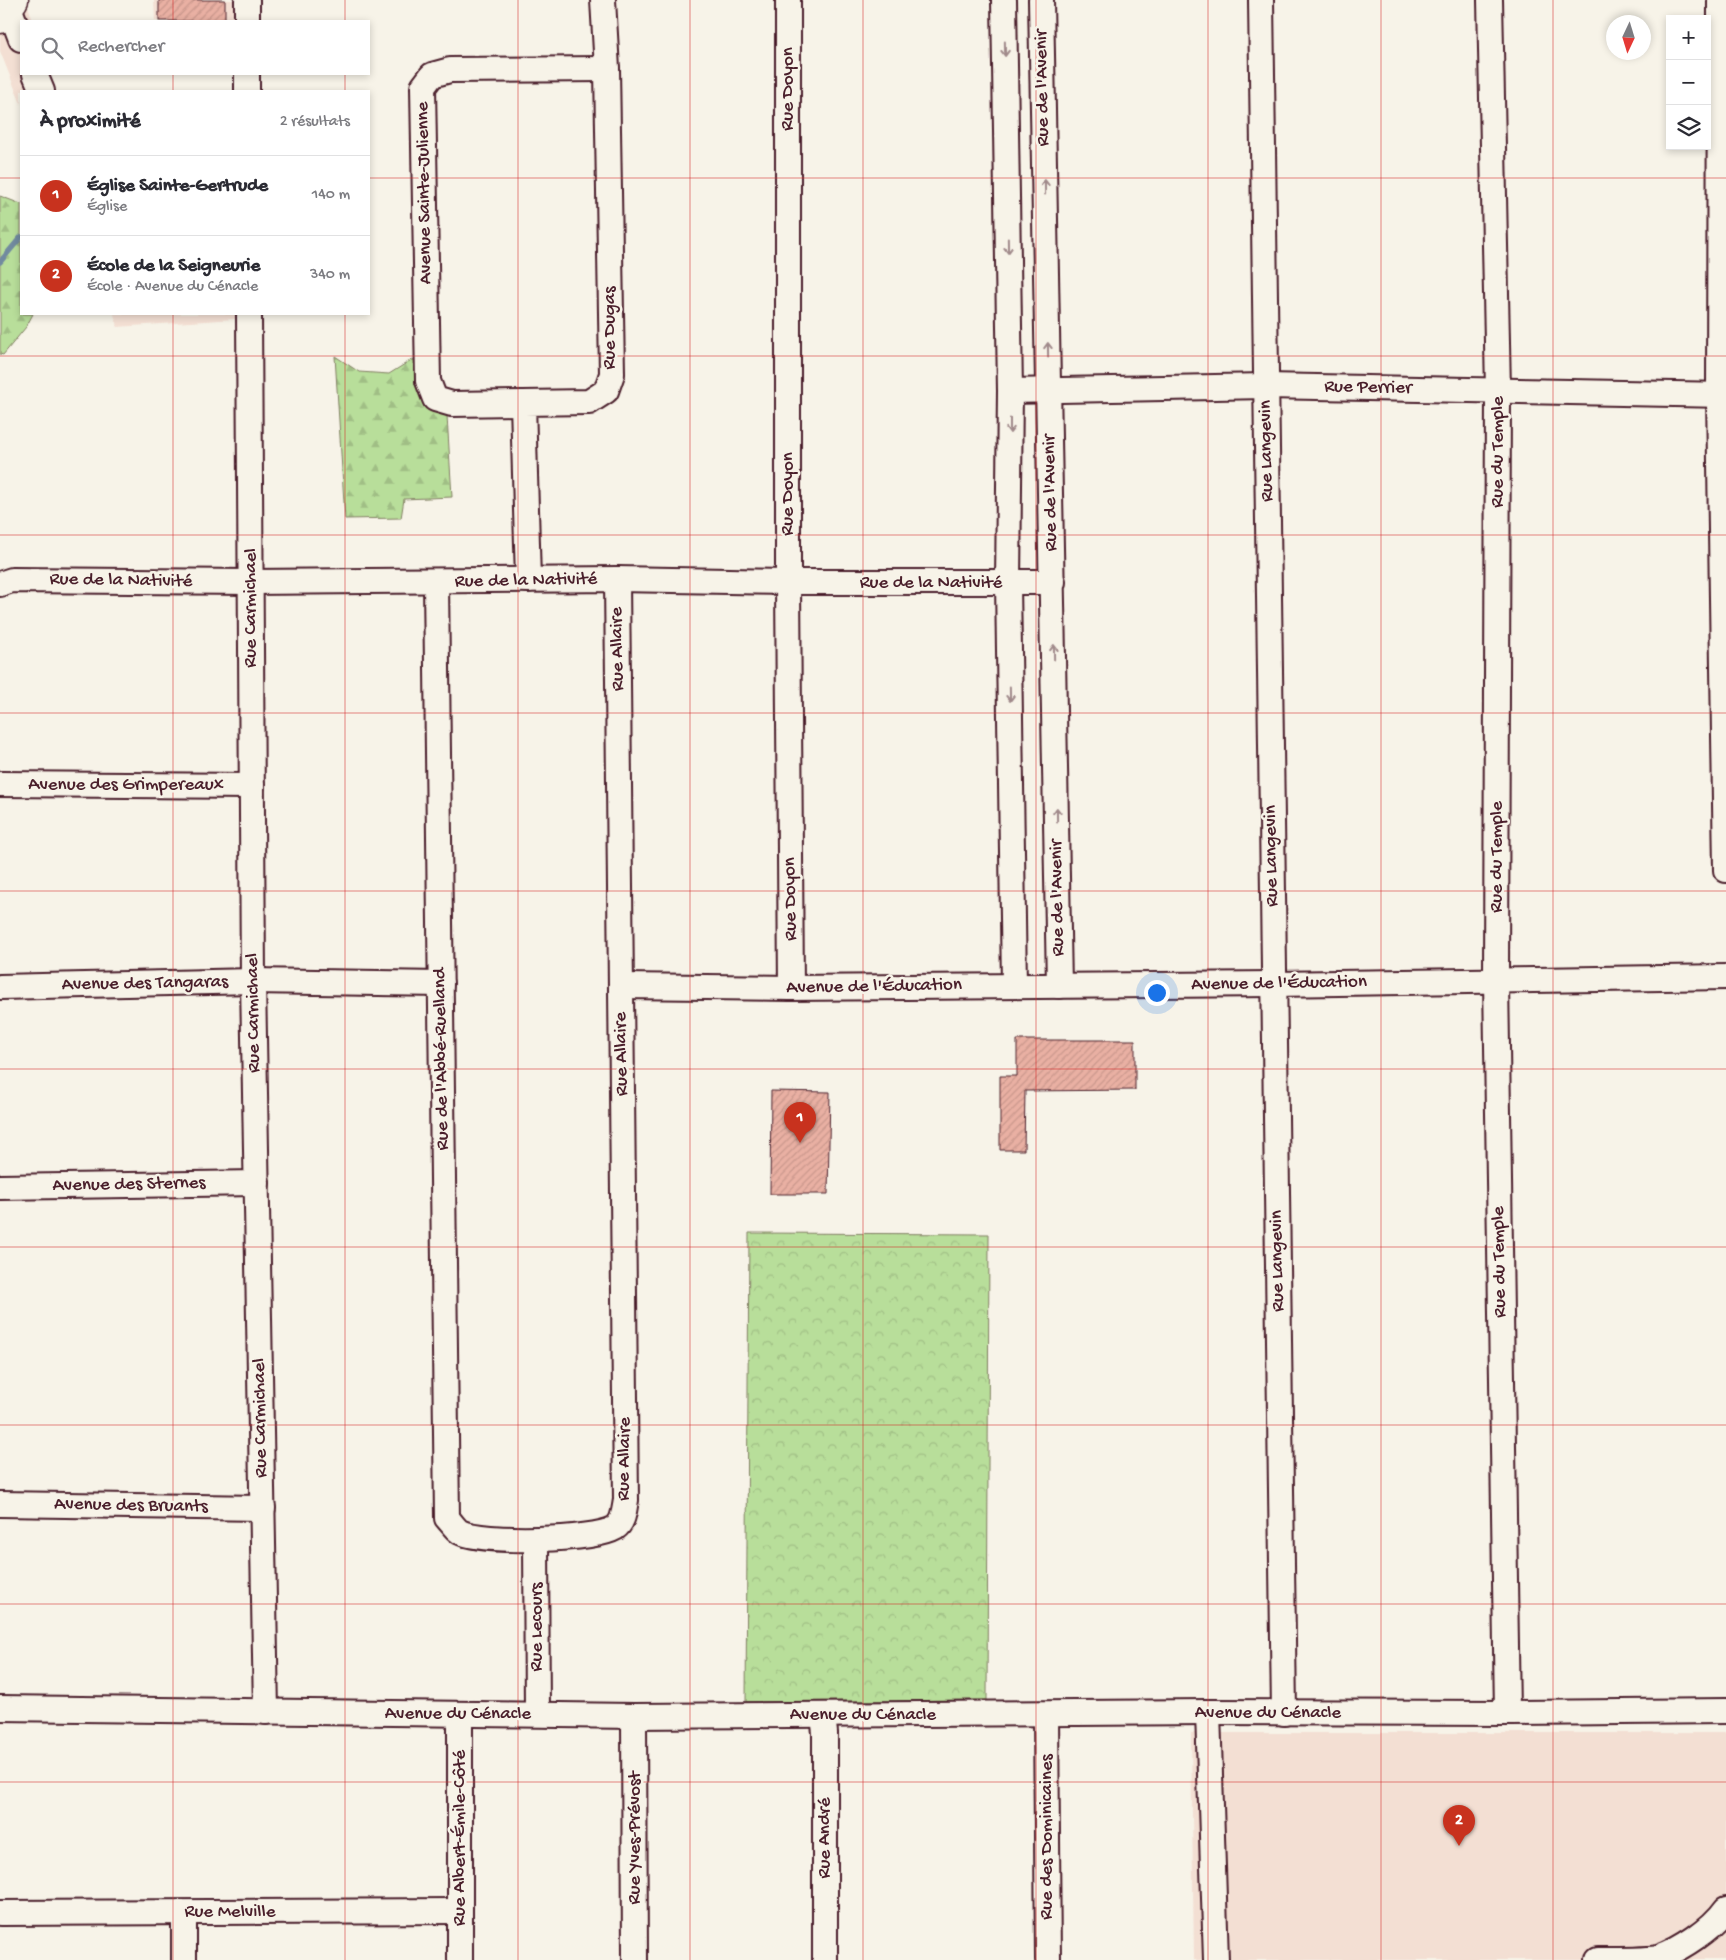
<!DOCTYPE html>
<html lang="fr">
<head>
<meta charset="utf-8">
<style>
  :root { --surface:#fff; --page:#f2f2f3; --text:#2b2b33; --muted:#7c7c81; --line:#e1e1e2; --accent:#c8321e }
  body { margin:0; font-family:"Gochi Hand",sans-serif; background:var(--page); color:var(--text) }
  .controls { position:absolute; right:15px; top:15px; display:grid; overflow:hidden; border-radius:0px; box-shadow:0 2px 8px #0003 }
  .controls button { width:45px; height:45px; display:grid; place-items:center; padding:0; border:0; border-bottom:1px solid var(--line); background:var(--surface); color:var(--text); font:25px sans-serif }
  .compass { position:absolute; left:1606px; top:15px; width:45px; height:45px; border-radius:50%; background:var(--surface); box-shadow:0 2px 8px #0003; rotate:184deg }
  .you { position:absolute; left:1156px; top:992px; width:18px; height:18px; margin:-12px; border:4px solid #fff; border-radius:50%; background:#1a73e8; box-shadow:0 0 0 8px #1a73e833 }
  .badge { display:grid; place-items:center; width:32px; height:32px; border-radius:50%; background:var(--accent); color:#fff; font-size:16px; font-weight:700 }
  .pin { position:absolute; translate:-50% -41px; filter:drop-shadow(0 1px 2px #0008) }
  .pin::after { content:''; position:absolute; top:26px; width:18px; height:15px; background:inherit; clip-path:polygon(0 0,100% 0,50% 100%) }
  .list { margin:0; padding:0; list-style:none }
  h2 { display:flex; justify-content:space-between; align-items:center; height:65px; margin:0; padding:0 20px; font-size:21px }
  h2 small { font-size:16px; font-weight:400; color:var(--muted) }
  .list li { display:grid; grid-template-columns:32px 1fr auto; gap:15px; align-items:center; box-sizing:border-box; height:80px; padding:0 20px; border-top:1px solid var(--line) }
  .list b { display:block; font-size:19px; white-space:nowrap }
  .list p { margin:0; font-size:16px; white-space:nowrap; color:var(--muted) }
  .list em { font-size:16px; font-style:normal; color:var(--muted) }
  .icon { flex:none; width:28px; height:28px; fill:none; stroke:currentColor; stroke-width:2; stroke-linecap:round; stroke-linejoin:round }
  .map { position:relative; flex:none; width:1726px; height:1960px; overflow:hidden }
  .search { position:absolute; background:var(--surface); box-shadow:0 2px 8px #0003; left:20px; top:20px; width:350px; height:55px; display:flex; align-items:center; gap:12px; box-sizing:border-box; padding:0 18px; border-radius:0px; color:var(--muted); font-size:19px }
  .panel { position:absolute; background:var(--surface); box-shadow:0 2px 8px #0003; left:20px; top:90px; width:350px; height:225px; border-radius:0px }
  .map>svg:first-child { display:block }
</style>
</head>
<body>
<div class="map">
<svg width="1726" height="1960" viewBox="0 0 1726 1960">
  <defs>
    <pattern id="forest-firs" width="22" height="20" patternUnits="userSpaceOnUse" patternTransform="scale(1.25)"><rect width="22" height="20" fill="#b8de9a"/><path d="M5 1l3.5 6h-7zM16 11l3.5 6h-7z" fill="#a0be85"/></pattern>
    <pattern id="park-crowns" width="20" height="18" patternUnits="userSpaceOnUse" patternTransform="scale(1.25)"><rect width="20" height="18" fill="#b8de9a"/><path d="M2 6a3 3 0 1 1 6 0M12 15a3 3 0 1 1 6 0" fill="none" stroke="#a0be85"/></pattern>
    <pattern id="building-hatch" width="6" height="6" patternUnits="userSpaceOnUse" patternTransform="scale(1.25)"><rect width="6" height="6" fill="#e9b0a3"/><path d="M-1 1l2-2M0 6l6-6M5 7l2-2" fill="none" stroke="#c9978c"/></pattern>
  </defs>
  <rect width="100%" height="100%" fill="#f7f3e8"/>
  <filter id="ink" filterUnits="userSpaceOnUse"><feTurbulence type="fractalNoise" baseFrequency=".02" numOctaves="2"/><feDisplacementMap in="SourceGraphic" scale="10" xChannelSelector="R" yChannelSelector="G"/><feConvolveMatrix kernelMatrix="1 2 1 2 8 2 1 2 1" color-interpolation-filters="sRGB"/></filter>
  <g filter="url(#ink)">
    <g fill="#f3dfd3">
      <path d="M26,0L33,21H21V74H49L54,91H21V104L0,51V19Z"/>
      <path d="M154,0H247V21H155Z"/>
      <path d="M114,314H249V318L117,327Z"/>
      <path d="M1191,1733H1726V1960H1194Z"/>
    </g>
    <g fill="url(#forest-firs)" stroke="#817e62">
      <path d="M0,196L21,204V314H33L26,327L3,355L0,354Z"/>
      <path d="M335,356L359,372L389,374L413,359L447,416L452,497L404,499L401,518L345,519Z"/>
    </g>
    <path fill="url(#park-crowns)" stroke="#817e62" d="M749,1233L989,1234L987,1700L746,1702Z"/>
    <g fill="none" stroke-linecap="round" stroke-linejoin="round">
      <path stroke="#718a9f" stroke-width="5.5" d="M0,262L21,237"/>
    </g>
    <g fill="url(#building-hatch)" stroke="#4a1f2b">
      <rect x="159" y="0" width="66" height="21"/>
      <path d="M1017,1040H1135V1090L1025,1091L1024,1150H1000V1076H1017Z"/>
      <path d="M771,1091L830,1092L828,1194H770Z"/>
    </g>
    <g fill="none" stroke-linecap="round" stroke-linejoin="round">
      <defs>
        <g id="minor">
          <path d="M247,0V21"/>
          <path d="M788,0V582L791,988"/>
          <path d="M1004,0L1010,391L1008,583L1014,985"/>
          <path d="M1041,0L1059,986"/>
          <path d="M1261,0L1284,1713"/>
          <path d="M1490,0L1498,391L1496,980L1507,1713"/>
          <path d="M1720,0L1719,395L1726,870"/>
          <path d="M9,7L21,39"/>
          <path d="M35,74L42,91"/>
          <path d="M247,74V91"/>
          <path d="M249,314L253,981L266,1712"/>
          <path d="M1010,391L1266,386L1726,395"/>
          <path d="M523,403L452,404L435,399L428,381L423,87L432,75L450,70L607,69"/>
          <path d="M528,580L523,403L589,402L606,391L612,374L607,69L603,0"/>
          <path d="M436,582L447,1518C451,1522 455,1529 460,1532C482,1543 593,1541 615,1528C624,1522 624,1510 626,1500L617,579"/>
          <path d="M0,584L12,580L250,582L617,579L788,582H1053"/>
          <path d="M0,784L252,786"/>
          <path d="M621,986L791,988L1274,984L1726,977"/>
          <path d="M0,987L253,981L441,984"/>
          <path d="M0,1187L257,1183"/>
          <path d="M0,1504L263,1508"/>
          <path d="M536,1540L537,1714"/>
          <path d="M0,1708L634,1716L1208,1712L1512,1713L1726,1711"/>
          <path d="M1208,1712L1216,1960"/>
          <path d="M1046,1714L1048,1960"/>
          <path d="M460,1715V1960"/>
          <path d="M823,1715L825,1733V1960"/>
          <path d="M634,1716L635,1960"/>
          <path d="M0,1913L460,1911"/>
          <path d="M184,1913V1960"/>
          <path d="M1598,1960C1613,1960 1644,1960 1657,1958C1680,1950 1712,1929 1726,1909"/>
        </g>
        <path id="major" d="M0,19L14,0"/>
      </defs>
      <use href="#minor" stroke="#4a1f2b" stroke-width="28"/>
      <use href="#major" stroke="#4a1f2b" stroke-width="31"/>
      <use href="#minor" stroke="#f7f3e8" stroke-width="24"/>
      <use href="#major" stroke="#f7f3e8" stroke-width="28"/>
    </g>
    <defs><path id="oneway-shaft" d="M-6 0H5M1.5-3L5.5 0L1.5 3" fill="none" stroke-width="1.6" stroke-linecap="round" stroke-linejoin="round" transform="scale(1.25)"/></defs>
    <g stroke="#a0898a">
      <use href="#oneway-shaft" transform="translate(1005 49) rotate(89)"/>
      <use href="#oneway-shaft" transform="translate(1045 187) rotate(-91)"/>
      <use href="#oneway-shaft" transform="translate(1008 246) rotate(89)"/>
      <use href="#oneway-shaft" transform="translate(1048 350) rotate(-91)"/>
      <use href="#oneway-shaft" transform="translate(1010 426) rotate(90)"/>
      <use href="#oneway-shaft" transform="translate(1054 652) rotate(-91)"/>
      <use href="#oneway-shaft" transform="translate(1010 694) rotate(89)"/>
      <use href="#oneway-shaft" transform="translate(1057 815) rotate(-91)"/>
    </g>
  </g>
  <path fill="none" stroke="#d62828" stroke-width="1" stroke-opacity="0.55" d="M173,0V21M345,0V21M518,0V1960M690,0V1960M863,0V1960M1036,0V1960M1208,0V1960M1381,0V1960M1553,0V1960M173,74V91M345,74V91M0,178H21M369,178H1726M173,314V1960M345,314V1960M0,356H1726M0,535H1726M0,713H1726M0,891H1726M0,1069H1726M0,1247H1726M0,1425H1726M0,1604H1726M0,1782H1726"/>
  <g text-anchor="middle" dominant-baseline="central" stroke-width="5" stroke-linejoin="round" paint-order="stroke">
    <g font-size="19" fill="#4a1f2b" stroke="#f7f3e8">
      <text transform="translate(1043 88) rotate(-91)">Rue de l'Avenir</text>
      <text transform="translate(788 89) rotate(-90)">Rue Doyon</text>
      <text transform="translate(425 193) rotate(-91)">Avenue Sainte-Julienne</text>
      <text transform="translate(610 328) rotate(-90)">Rue Dugas</text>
      <text transform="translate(1368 388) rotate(1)">Rue Perrier</text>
      <text transform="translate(1267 451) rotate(-91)">Rue Langevin</text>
      <text transform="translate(1498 452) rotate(-90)">Rue du Temple</text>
      <text transform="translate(1051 493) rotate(-91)">Rue de l'Avenir</text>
      <text transform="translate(788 494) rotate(-90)">Rue Doyon</text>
      <text transform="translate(121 581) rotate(1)">Rue de la Nativité</text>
      <text transform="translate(526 581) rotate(-1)">Rue de la Nativité</text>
      <text x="931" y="583">Rue de la Nativité</text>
      <text transform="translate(251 608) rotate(-90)">Rue Carmichael</text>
      <text transform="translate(618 649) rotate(-91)">Rue Allaire</text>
      <text x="126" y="785">Avenue des Grimpereaux</text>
      <text transform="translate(1272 856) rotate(-91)">Rue Langevin</text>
      <text transform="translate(1497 857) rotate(-90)">Rue du Temple</text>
      <text transform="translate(1058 898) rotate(-91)">Rue de l'Avenir</text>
      <text transform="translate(791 899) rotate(-91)">Rue Doyon</text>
      <text transform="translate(145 984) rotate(-1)">Avenue des Tangaras</text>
      <text transform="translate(1279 984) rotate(-1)">Avenue de l'Éducation</text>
      <text transform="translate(874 987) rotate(-1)">Avenue de l'Éducation</text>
      <text transform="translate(254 1013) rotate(-91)">Rue Carmichael</text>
      <text transform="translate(622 1054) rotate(-91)">Rue Allaire</text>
      <text transform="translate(442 1059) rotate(-91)">Rue de l'Abbé-Ruelland</text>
      <text transform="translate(129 1185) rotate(-1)">Avenue des Sternes</text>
      <text transform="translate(1278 1261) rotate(-91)">Rue Langevin</text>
      <text transform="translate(1500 1262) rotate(-91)">Rue du Temple</text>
      <text transform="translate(261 1418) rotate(-91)">Rue Carmichael</text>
      <text transform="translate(625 1459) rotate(-89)">Rue Allaire</text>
      <text transform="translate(131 1506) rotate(1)">Avenue des Bruants</text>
      <text transform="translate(537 1627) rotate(-90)">Rue Lecours</text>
      <text x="1268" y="1713">Avenue du Cénacle</text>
      <text x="458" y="1714">Avenue du Cénacle</text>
      <text x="863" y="1715">Avenue du Cénacle</text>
      <text transform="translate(1047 1837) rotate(-90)">Rue des Dominicaines</text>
      <text transform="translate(460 1838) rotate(-90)">Rue Albert-Émile-Côté</text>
      <text transform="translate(635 1838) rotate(-90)">Rue Yves-Prévost</text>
      <text transform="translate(825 1838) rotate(-90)">Rue André</text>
      <text x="230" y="1912">Rue Melville</text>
    </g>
  </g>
</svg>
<div class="controls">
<button>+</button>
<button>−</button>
<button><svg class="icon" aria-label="layers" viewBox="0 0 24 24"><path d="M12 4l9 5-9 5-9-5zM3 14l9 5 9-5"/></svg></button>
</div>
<svg class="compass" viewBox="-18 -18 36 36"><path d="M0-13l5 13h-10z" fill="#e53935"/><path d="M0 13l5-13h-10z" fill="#7c7c81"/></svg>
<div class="you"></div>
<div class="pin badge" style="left:800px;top:1143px">1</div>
<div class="pin badge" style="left:1459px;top:1846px">2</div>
<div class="search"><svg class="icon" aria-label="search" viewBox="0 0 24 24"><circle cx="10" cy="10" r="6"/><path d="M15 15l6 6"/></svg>Rechercher</div>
<section class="panel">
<h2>À proximité<small>2 résultats</small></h2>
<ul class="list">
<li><span class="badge">1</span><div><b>Église Sainte-Gertrude</b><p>Église</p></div><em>140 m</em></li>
<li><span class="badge">2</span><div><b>École de la Seigneurie</b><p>École · Avenue du Cénacle</p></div><em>340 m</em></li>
</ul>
</section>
</div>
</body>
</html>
